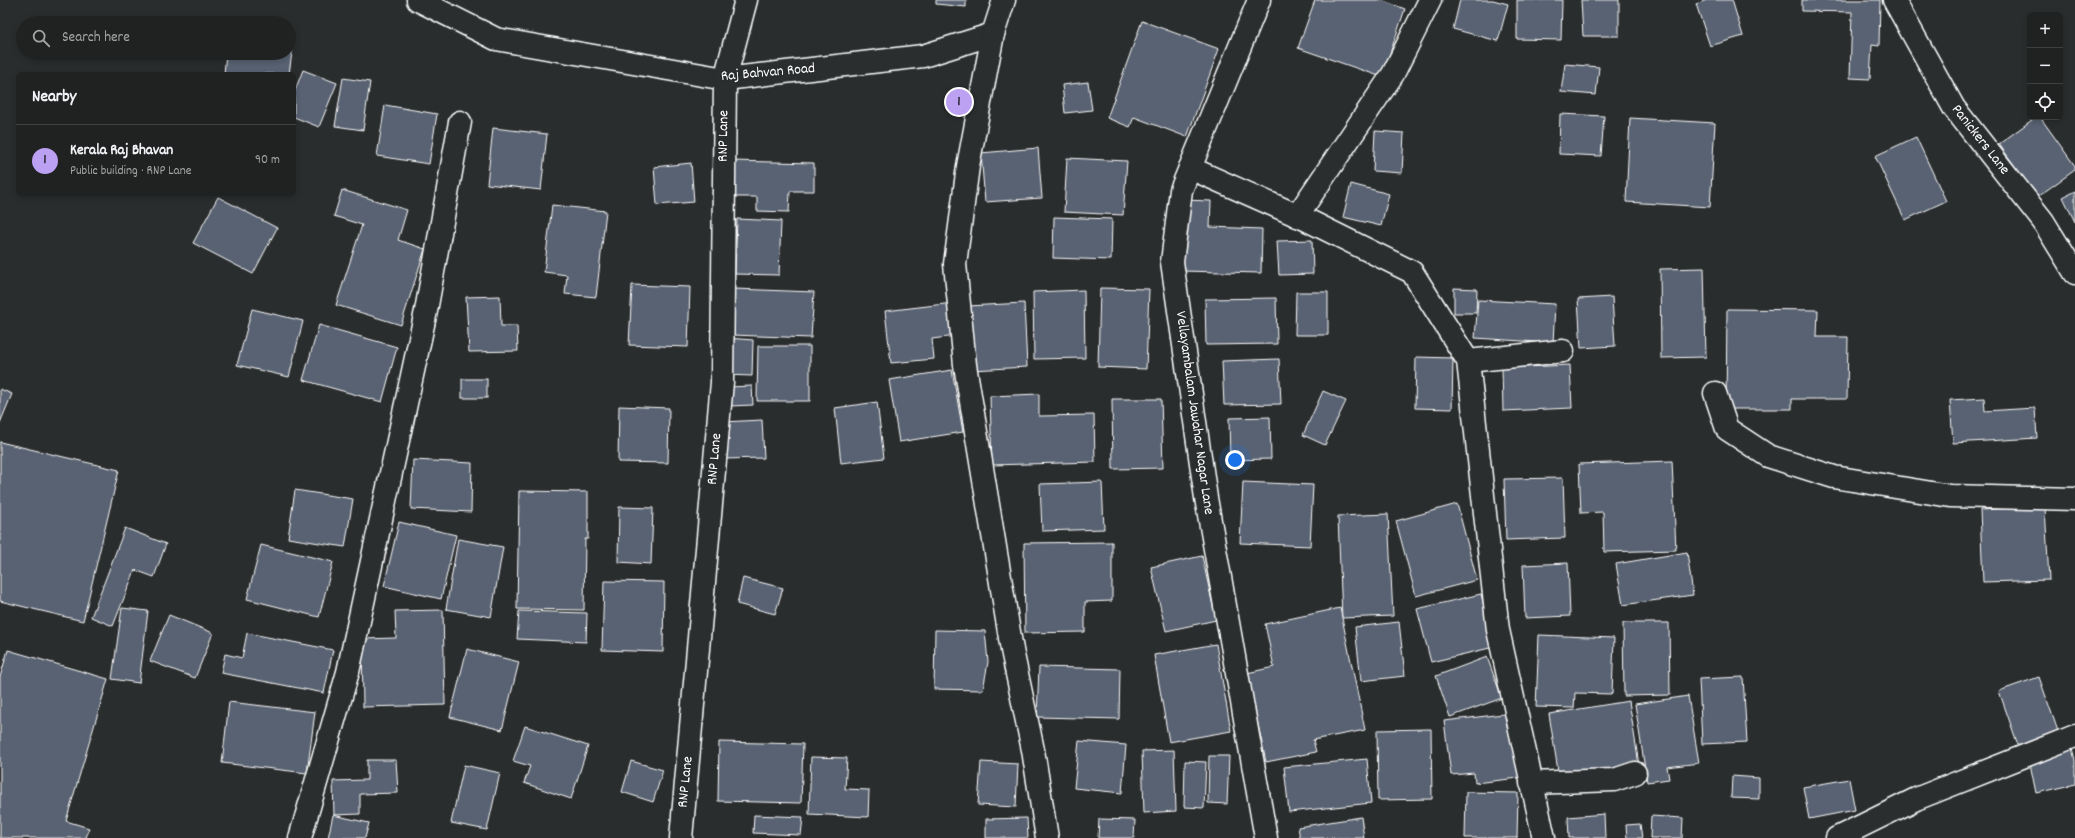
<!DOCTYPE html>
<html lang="en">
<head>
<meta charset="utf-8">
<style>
  :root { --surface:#202222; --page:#2d2f2f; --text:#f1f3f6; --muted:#a2a4a5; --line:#3d3f40; --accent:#bca0f2 }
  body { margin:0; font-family:Dekko,sans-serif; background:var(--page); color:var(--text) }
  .controls { position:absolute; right:12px; top:12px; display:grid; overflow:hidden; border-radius:6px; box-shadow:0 2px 6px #0003 }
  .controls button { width:36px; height:36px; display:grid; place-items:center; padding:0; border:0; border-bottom:1px solid var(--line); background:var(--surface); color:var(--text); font:20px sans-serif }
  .you { position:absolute; left:1235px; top:460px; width:14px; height:14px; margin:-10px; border:3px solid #fff; border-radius:50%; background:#1a73e8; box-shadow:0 0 0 6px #1a73e833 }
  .badge { display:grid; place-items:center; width:26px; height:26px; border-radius:50%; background:var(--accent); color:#111; font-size:13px; font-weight:700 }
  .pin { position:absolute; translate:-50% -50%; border:2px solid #fff; box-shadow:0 1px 4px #0006 }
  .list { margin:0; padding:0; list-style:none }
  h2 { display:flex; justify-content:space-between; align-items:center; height:52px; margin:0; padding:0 16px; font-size:17px }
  h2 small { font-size:13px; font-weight:400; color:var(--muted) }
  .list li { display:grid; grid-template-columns:26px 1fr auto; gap:12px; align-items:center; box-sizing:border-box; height:72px; padding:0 16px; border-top:1px solid var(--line) }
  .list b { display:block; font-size:15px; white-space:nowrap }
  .list p { margin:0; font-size:13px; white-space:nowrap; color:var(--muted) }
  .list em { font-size:13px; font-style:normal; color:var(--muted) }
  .icon { flex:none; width:22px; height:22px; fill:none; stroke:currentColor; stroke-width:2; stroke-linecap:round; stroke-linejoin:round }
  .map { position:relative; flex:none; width:2075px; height:838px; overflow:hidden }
  .search { position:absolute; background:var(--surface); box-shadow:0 2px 6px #0003; left:16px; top:16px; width:280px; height:44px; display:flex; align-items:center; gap:10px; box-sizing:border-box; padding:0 14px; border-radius:22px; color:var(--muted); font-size:15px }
  .panel { position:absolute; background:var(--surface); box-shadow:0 2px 6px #0003; left:16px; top:72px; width:280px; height:124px; border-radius:6px }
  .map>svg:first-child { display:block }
</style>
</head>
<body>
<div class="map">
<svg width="2075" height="838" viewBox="0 0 2075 838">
  <rect width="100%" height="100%" fill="#2a2d2e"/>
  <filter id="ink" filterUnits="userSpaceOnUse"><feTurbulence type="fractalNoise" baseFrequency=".025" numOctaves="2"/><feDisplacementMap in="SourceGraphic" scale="8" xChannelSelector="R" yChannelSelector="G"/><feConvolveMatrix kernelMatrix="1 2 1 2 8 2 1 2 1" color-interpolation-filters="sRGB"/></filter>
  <g filter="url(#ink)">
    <g fill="#586272" stroke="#fff">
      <path d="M936,0H966V7L936,4Z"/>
      <path d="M1315,0H1381L1405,9L1382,77L1298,48Z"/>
      <path d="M1460,0H1493L1508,4L1498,41L1453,29Z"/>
      <path d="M1517,0H1562L1561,40L1517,39Z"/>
      <path d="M1581,0H1619V36H1583Z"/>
      <path d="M1707,0H1732L1743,36L1710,46L1696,4Z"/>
      <path d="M1802,0H1880L1879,46L1872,45L1870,79L1850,78L1852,12L1802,11Z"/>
      <path d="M1142,21L1219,49L1187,137L1134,117L1130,127L1107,118Z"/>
      <path d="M289,45H293L289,74H224L226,53H289Z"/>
      <path d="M1565,64L1599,67L1596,95L1561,92Z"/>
      <path d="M303,70L337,83L319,127L294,117V93Z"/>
      <path d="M343,78L370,82L363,130L335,126Z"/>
      <path d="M1088,82L1092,110L1065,113L1062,85Z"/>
      <path d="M385,105L437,114L429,164L377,156Z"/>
      <path d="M1560,114L1604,116L1601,156L1559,154Z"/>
      <path d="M2036,117H2040L2075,166V170L2037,197L1999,144Z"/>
      <path d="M1630,118L1715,123L1710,207L1626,202Z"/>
      <path d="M493,128L547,134L541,190L487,184Z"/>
      <path d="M1375,131L1404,133L1402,173L1373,171Z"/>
      <path d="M1916,137L1946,201L1905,220L1875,156Z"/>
      <path d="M1038,148L1042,198L985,202L981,153Z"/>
      <path d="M1067,158L1127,161L1123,215L1064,212Z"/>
      <path d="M731,161L814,163V191H790L789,212L757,211V197H730Z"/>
      <path d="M691,163L694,202L657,205L654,167Z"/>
      <path d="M1351,184L1389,194L1381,226L1343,217Z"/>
      <path d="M342,190L407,210L398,240L425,249L401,325L336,305L362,225L334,216Z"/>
      <path d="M2075,191V222L2063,197Z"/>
      <path d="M218,197L277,228L253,274L193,243Z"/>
      <path d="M1183,200L1211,201L1210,227L1262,229L1261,273L1181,271Z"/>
      <path d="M552,205L606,211L596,297L565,294L567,275L544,272Z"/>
      <path d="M1054,217L1112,219L1111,260L1053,258Z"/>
      <path d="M737,219L781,221L779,275L735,274Z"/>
      <path d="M1312,240L1313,274L1279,275L1277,241Z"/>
      <path d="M1704,268L1706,357L1661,358L1660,269Z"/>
      <path d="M632,285L690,287L688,347L629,345Z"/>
      <path d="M1100,288L1149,289L1146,369L1098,367Z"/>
      <path d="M1454,288L1477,289L1476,313H1454Z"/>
      <path d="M734,289L814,292L811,338L732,335Z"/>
      <path d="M1084,290L1085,358L1034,359L1033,292Z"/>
      <path d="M1296,292H1328V335H1295Z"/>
      <path d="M500,296L501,326H517L518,351L469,352L466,297Z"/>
      <path d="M1612,297L1615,346L1581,348L1578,299Z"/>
      <path d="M1276,298L1277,344L1206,345L1205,299Z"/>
      <path d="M1478,300L1555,304L1553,343L1475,338Z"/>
      <path d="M953,303L956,336L932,339L934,359L891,363L885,311Z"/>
      <path d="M1024,303L1027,367L972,370L968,306Z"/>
      <path d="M252,309L303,321L289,377L237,365Z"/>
      <path d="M1727,309L1818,310L1817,337H1848L1847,399H1792V409H1726Z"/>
      <path d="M319,325L397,347L382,402L303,380Z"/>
      <path d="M727,338L753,340L752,376L725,375Z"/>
      <path d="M758,346H810V401H757Z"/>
      <path d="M1416,357L1453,358L1452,409L1415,408Z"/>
      <path d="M1279,359L1281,404L1224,405L1222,361Z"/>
      <path d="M1570,365L1572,408L1503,411L1502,368Z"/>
      <path d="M952,370L963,432L899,442L889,380Z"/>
      <rect x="462" y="379" width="25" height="19"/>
      <path d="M752,386L753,405L730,406L729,387Z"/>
      <path d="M0,389L12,394L0,423Z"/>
      <path d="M1323,391L1346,401L1325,445L1303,435Z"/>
      <path d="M1039,394V416L1094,415L1095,462L992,465L990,396Z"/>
      <path d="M1984,398L1985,411L2035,408L2037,438L1953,443L1950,400Z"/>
      <path d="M1112,399H1161L1163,468L1113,469Z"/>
      <path d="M877,402L884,458L841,463L835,408Z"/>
      <path d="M619,406L669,408L668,463L618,462Z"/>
      <path d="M1270,417L1271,459L1230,460L1229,418Z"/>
      <path d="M762,420L764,458L723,459L722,422Z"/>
      <path d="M0,442L119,470L83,621L0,601Z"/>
      <path d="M413,460L472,463L471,512L411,509Z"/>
      <path d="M1672,461L1676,550L1604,552L1603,512L1581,513L1579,464Z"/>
      <path d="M1563,478L1565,538L1506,540L1504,479Z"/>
      <path d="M1102,482L1104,529L1042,531L1040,484Z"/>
      <path d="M1243,482L1313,485L1310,546L1240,543Z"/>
      <path d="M295,490L353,499L345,547L288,538Z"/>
      <path d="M519,491L588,492V539H585L584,610L517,609Z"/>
      <path d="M1457,504L1477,580L1416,596L1396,521Z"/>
      <path d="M619,507L653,508L651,564L618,562Z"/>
      <path d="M2045,507L2049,580L1983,582L1980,510Z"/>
      <path d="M1388,514L1393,616L1342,618L1338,516Z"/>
      <path d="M399,522L456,535L441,599L384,586Z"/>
      <path d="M125,528L166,544L154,577L135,570L113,626L91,617Z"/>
      <path d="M458,539L503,547L491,617L446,609Z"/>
      <path d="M1112,542V601L1085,602V632L1025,633L1024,543Z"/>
      <path d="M261,545L333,562L319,617L247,599Z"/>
      <path d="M1687,552L1693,595L1623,605L1616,564Z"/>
      <path d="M1202,556L1216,620L1166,631L1151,567Z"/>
      <path d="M1568,563L1570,616L1525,618L1523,565Z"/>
      <path d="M743,578L783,588L775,614L737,604Z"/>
      <path d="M604,581L664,582L663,652L602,650Z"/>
      <path d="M1481,594L1494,647L1431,662L1417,609Z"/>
      <path d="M122,608L148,611L139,683L112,679Z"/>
      <path d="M1340,608L1365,730L1313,740L1316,752L1266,762L1247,673L1274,667L1265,624Z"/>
      <path d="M443,610L445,705L363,707L362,639L396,638L395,611Z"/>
      <path d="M519,611L587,613L586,642L517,639Z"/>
      <path d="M169,615L213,633L195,678L150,661Z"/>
      <path d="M1399,622L1405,676L1361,681L1355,627Z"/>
      <path d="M1623,623H1669L1670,695L1624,696Z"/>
      <path d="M935,630L985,631L988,662L983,690L934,689Z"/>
      <path d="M247,633L333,650L324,693L221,673L225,654L242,658Z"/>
      <path d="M1539,635L1614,638L1612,694L1575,693L1574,708L1536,707Z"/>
      <path d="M1216,644L1231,731L1169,742L1154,655Z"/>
      <path d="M467,649L519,662L502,730L450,717Z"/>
      <path d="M8,650L108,679L66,821L89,828L86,838H0V677Z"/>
      <path d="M1487,657L1502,698L1450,717L1436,676Z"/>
      <path d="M1039,667L1120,669L1119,719L1037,717Z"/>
      <path d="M1743,677L1747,742L1702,744L1699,679Z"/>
      <path d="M2039,677L2059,734L2019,748L1999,691Z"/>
      <path d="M1688,696L1699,763L1667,767L1669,779L1647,782L1635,704Z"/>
      <path d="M1629,701L1639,765L1559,777L1549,714Z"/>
      <path d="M229,702L315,712L307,773L222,763Z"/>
      <path d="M1512,713L1519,778L1475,783L1474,773L1451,775L1444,721Z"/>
      <path d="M525,726L588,746L571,799L524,783L530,766L513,761Z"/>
      <path d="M1431,729L1432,799L1378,800L1377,730Z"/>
      <path d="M1079,741L1126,745L1122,793L1074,788Z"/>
      <path d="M719,742L803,744L801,803L718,801Z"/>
      <path d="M2072,749L2075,761V784L2036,793L2029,759Z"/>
      <path d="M1174,750L1176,811L1144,813L1142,751Z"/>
      <path d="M1209,756H1229L1227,804L1208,803Z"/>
      <path d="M811,757L847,758L845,789L869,790L868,817L809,814Z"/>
      <path d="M1367,759L1371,803L1289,812L1284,767Z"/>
      <path d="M367,760H396L398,793L360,794V814L334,815L333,781L367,780Z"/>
      <path d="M631,761L663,770L653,802L622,792Z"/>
      <path d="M1185,761L1206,762L1204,808L1184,807Z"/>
      <path d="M981,762L1018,764L1016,807L978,805Z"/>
      <path d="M464,765L500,773L487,830L451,823Z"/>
      <path d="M1732,776L1759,778V799L1731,798Z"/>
      <path d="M1849,779L1855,810L1809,819L1803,787Z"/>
      <path d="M1466,792L1518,793L1517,838H1465Z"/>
      <path d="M1604,814L1605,838H1569L1568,817Z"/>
      <path d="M333,815L369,823L365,838H328Z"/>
      <path d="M754,815L803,817L801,835L753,833Z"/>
      <path d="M1651,816L1683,818L1682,838H1650Z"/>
      <path d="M1361,817L1364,838H1300L1298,827Z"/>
      <path d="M1027,818L1028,838H986V819Z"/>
      <path d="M1099,819L1135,820L1134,838H1098Z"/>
      <path d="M1640,824L1642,838H1627L1626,825Z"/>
    </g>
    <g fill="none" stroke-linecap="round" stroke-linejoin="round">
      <defs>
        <g id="minor">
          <path d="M418,0L496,39L725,79L923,56L993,34L1004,0"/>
          <path d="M1259,0L1181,190L1172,262L1206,498L1266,838"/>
          <path d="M1894,0L1954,108L2043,221L2075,273"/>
          <path d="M993,34L968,166L955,264L965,365L1012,650L1033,750L1047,838"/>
          <path d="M1190,168L1305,219L1412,272L1468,361L1498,630L1544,838"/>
          <path d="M1297,216L1393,74L1430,0"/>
          <path d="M1468,361L1563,351"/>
          <path d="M1715,393L1727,429L1768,456L1834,477L1950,496L2075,499"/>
          <path d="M1531,783L1614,780L1635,773"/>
          <path d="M300,838L348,672L426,311L460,122"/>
          <path d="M681,838L722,382L725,79L746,0"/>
          <path d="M1837,838L1916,799L2075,736"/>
        </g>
      </defs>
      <use href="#minor" stroke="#fff" stroke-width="25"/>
      <use href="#minor" stroke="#2a2d2e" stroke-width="22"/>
    </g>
  </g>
  <g text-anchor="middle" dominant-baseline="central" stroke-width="3" stroke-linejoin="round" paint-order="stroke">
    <g font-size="15" fill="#fff" stroke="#2a2d2e">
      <text transform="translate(768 73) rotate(-5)">Raj Bahvan Road</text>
      <text transform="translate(724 136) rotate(-89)">RNP Lane</text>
      <text transform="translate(1980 140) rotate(52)">Panickers Lane</text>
      <text transform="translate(1194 413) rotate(82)">Vellayambalam Jawahar Nagar Lane</text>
      <text transform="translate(715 459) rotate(-85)">RNP Lane</text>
      <text transform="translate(686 782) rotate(-84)">RNP Lane</text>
    </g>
  </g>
</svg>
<div class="controls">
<button>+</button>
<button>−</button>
<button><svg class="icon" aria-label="locate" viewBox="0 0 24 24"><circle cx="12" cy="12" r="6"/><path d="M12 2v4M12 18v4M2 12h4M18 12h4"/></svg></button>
</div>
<div class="you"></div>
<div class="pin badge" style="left:959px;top:102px">1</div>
<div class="search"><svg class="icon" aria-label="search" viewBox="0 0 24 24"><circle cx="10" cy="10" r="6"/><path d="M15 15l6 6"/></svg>Search here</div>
<section class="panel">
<h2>Nearby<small></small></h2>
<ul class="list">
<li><span class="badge">1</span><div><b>Kerala Raj Bhavan</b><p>Public building · RNP Lane</p></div><em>90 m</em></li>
</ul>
</section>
</div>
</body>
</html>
